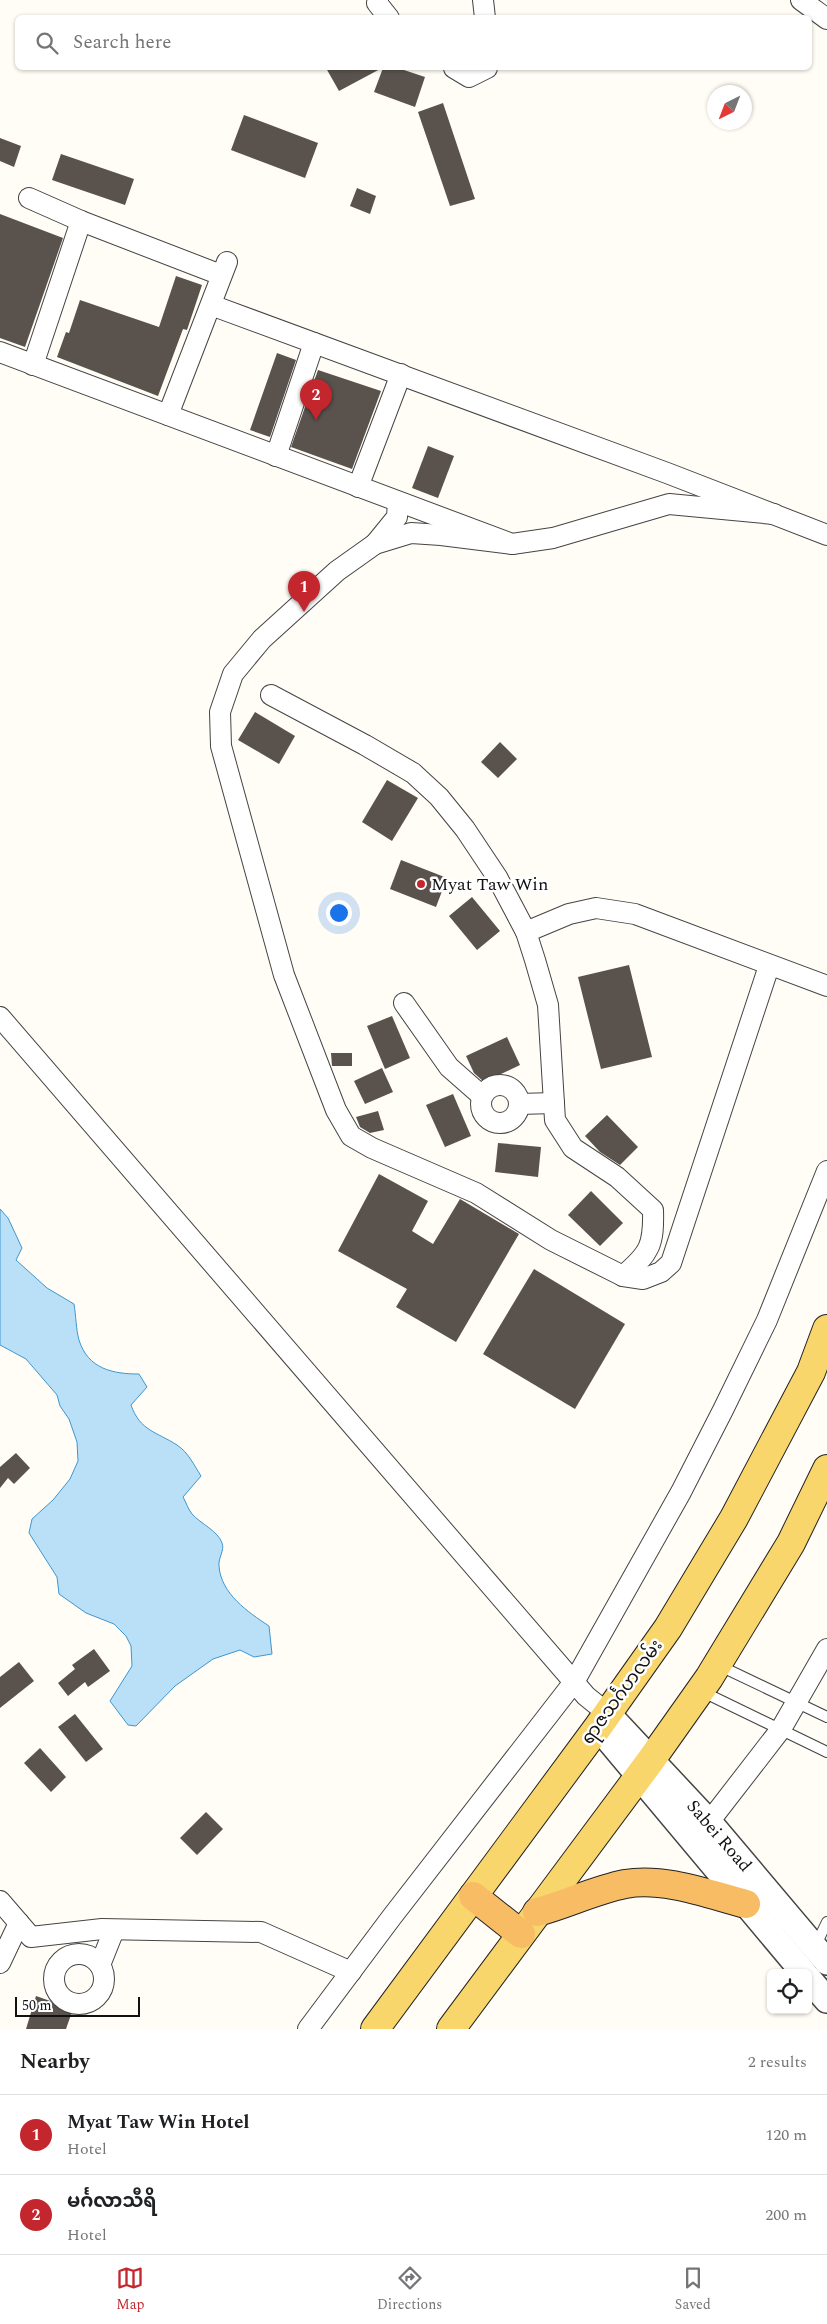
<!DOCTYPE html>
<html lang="en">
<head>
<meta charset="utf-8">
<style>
  :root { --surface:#fff; --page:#f6f6f6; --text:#202124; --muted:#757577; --line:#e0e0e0; --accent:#c4262e }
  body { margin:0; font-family:Spectral,"Noto Sans Myanmar",serif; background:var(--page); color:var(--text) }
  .controls { position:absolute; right:15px; bottom:15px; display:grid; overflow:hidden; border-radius:8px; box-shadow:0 1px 4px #0004 }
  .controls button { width:45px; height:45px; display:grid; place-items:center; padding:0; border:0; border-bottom:1px solid var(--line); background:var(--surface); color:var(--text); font:25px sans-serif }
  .compass { position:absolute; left:707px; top:85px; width:45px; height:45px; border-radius:50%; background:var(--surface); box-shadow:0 1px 4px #0004; rotate:222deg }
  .scale { position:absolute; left:15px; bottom:12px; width:125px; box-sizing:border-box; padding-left:5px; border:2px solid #111; border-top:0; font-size:14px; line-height:18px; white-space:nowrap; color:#111; -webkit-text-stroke:4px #fff; paint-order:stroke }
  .you { position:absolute; left:338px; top:912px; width:18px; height:18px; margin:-12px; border:4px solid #fff; border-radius:50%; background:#1a73e8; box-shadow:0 0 0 8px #1a73e833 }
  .badge { display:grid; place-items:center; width:32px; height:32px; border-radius:50%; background:var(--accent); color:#fff; font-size:16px; font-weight:700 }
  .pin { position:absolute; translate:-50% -41px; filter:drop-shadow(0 1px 2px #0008) }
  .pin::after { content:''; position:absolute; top:26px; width:18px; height:15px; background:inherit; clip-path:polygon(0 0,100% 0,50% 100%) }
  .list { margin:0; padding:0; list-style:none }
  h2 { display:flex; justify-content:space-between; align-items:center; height:65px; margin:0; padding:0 20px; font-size:21px }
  h2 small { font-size:16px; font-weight:400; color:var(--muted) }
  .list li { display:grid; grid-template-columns:32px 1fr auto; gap:15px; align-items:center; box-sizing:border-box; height:80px; padding:0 20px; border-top:1px solid var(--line) }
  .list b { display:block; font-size:19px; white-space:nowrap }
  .list p { margin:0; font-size:16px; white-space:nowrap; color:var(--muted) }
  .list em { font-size:16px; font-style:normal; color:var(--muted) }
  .icon { flex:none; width:28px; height:28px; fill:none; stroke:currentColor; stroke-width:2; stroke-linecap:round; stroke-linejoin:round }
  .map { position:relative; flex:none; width:827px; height:2029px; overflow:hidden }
  .search { position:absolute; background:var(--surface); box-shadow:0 1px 4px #0004; left:15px; right:15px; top:15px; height:55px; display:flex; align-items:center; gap:12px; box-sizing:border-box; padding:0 18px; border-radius:8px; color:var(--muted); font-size:19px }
  .sheet { height:225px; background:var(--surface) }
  nav { display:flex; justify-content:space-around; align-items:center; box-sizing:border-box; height:70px; border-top:1px solid var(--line); background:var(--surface); font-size:14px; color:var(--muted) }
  nav a { display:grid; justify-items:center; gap:2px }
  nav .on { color:var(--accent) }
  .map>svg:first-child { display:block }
</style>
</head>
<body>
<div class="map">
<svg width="827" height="2029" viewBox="0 0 827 2029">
  <rect width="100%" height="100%" fill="#fffdf5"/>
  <path fill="#b9e0f7" stroke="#3f96cf" d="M0,1209L8,1218L22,1248L16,1260L47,1288L74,1304C76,1315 76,1330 79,1340C88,1369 113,1374 139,1374L147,1387L131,1405C140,1431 157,1432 177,1445C188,1452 194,1465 201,1476L183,1497C186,1502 188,1509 192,1514C201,1524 218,1531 222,1543C225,1550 218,1558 219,1566C221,1594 248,1612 269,1626L272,1654L254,1657L240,1650L213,1659L175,1686L136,1726L128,1725L110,1701L132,1666L131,1646L126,1636L114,1624L86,1613L59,1594L57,1577L29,1533L32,1519L53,1500L70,1479L78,1461L77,1442L69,1419L60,1406L57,1395L26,1359L0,1345Z"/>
  <g fill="#5a524d">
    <path d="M326,68H382L339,91Z"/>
    <path d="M383,68H398L425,77L415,107L374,92Z"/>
    <path d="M443,103L475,199L450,206L418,112Z"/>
    <path d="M244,115L318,143L305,178L231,150Z"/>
    <path d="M0,138L21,146L14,167L0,161Z"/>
    <path d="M61,154L134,179L125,205L52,180Z"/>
    <path d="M357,188L376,196L370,214L350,206Z"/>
    <path d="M0,214L63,238L25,347L0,338Z"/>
    <path d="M176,276L202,285L187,330L183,329L158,396L57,357L66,332L69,333L80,300L159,327Z"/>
    <path d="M277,353L296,360L270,437L250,430Z"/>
    <path d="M318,370L381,391L352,469L291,447Z"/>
    <path d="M428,446L454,456L438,498L412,488Z"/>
    <path d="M255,712L295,736L279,764L238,740Z"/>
    <path d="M500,742L517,759L498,778L481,762Z"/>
    <path d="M387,780L418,798L392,841L362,822Z"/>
    <path d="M401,860L447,878L436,907L390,889Z"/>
    <path d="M472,897L500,931L477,950L449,916Z"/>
    <path d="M629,965L652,1057L601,1069L578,977Z"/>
    <path d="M392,1016L410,1058L385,1069L367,1026Z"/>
    <path d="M507,1037L520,1065L484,1082L474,1073L466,1056Z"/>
    <path d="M331,1053H352V1066H332Z"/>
    <path d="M382,1068L393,1092L365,1104L354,1081Z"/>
    <path d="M453,1094L471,1136L445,1147L426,1105Z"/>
    <path d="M378,1111L384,1130L370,1133L360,1127L356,1117Z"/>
    <path d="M607,1115L638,1147L620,1165L600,1152L585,1136Z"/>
    <path d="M498,1143L541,1147L538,1177L495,1172Z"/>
    <path d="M379,1174L428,1201L412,1231L433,1244L460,1199L519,1234L456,1342L396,1307L407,1289L338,1251Z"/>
    <path d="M591,1191L623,1223L600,1246L568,1215Z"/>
    <path d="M534,1269L625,1324L575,1409L483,1354Z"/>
    <path d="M16,1453L30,1468L14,1484L8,1478L0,1488V1467Z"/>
    <path d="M94,1649L110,1671L88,1687L85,1682L68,1696L58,1683L75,1669L72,1665Z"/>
    <path d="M19,1662L34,1681L0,1708V1677Z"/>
    <path d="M75,1714L103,1749L86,1762L58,1727Z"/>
    <path d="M40,1748L66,1777L51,1792L24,1763Z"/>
    <path d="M206,1812L223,1829L197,1855L180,1838Z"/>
    <path d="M36,1996L73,2009L66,2029H26Z"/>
  </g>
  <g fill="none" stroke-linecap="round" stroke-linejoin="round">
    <defs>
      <g id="service">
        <path d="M718,1665L827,1717"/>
        <path d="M701,1691L827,1752"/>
        <path d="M815,1947L827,1922"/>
      </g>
      <g id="minor">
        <path d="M378,0L377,3L389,18"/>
        <path d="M483,0L485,18"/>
        <path d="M801,0L827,19"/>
        <path d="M454,68L469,77L487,68"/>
        <path d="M29,198L81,221L221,275"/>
        <path d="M211,305L667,473L827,535"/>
        <path d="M0,352L512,544L553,538L669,504L774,514"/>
        <path d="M33,365L81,221"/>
        <path d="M168,415L227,262"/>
        <path d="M276,456L314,343"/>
        <path d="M358,487L401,374"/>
        <path d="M375,544L397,517L398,502"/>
        <path d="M512,544L441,535L411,533L375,544L337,571L262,639L233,674L220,712L221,746L284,975L336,1110L351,1136L372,1148L476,1193L551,1240L623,1276L643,1279L661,1272L671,1263L769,966"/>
        <path d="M271,695L365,745L413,773L439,797L465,829L497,877L526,932L535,960L548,1005L555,1120L573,1148L617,1177L653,1210C654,1245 650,1253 623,1276"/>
        <path d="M526,932L569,914L596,908L635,914L827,986"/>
        <path d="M404,1003L449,1067L482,1096"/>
        <path d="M0,1017L586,1696L607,1713"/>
        <circle cx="500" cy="1104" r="19"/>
        <path d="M519,1104L554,1103"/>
        <path d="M709,1822L781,1729L827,1649"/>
        <path d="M0,1901L31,1937L102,1929L261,1932L351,1972"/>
        <circle cx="79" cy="1979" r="25"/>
        <path d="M0,1963L19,1923"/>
        <path d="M100,1965L114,1930"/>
        <path d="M308,2029L391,1918L574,1682L681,1492L723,1410L767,1320L827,1171"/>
      </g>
      <g id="tertiary">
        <path d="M607,1713L709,1822L827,1962"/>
        <path d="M598,1727L804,1973"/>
        <path d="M808,1978L827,2000"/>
      </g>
      <g id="primary">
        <path d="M375,2029L598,1727L668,1628L734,1518L811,1372L827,1329"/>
        <path d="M451,2029L651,1760L709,1678L791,1543L827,1469"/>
      </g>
      <g id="trunk">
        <path d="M473,1896L521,1934"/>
        <path d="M537,1912C567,1904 595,1890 625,1884C664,1877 708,1894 746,1904"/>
      </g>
    </defs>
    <use href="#service" stroke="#444" stroke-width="12"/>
    <use href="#minor" stroke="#444" stroke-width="22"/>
    <use href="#tertiary" stroke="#444" stroke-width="28"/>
    <use href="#primary" stroke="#222" stroke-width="30"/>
    <use href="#trunk" stroke="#222" stroke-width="30"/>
    <use href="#service" stroke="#fff" stroke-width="10"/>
    <use href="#minor" stroke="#fff" stroke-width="20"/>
    <use href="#tertiary" stroke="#fff" stroke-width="25"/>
    <use href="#primary" stroke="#f9d66b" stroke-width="28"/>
    <use href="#trunk" stroke="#f7bc64" stroke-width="28"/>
  </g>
  <circle fill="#c4262e" stroke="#fff" stroke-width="2" cx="421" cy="884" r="5"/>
  <g text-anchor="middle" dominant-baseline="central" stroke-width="5" stroke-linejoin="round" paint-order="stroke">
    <g font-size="18" fill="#111" stroke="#fff" text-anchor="start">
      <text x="431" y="884">Myat Taw Win</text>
    </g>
    <g font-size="18" fill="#111" stroke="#fff">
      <text transform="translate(622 1692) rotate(-54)">ရာဇသင်္ဂဟလမ်း</text>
      <text transform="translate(719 1836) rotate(49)">Sabei Road</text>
    </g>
  </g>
</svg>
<div class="controls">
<button><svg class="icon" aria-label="locate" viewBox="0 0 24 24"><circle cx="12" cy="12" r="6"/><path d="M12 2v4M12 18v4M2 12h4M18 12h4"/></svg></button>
</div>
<svg class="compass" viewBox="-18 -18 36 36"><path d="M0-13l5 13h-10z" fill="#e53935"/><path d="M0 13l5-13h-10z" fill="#757577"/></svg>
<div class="scale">50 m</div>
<div class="you"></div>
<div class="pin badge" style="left:304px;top:612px">1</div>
<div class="pin badge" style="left:316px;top:420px">2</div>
<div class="search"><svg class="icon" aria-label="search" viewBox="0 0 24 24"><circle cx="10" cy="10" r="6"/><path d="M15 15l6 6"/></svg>Search here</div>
</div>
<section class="sheet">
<h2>Nearby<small>2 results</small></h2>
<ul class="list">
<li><span class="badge">1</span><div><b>Myat Taw Win Hotel</b><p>Hotel</p></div><em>120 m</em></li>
<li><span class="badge">2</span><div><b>မင်္ဂလာသီရိ</b><p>Hotel</p></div><em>200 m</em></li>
</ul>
</section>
<nav>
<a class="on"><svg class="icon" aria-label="map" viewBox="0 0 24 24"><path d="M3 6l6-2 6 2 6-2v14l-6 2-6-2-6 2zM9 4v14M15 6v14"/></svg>Map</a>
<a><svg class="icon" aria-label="directions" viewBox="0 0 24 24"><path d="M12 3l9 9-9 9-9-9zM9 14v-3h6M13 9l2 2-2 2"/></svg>Directions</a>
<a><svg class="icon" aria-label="saved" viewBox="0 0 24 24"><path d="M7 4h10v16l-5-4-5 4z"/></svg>Saved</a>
</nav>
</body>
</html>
